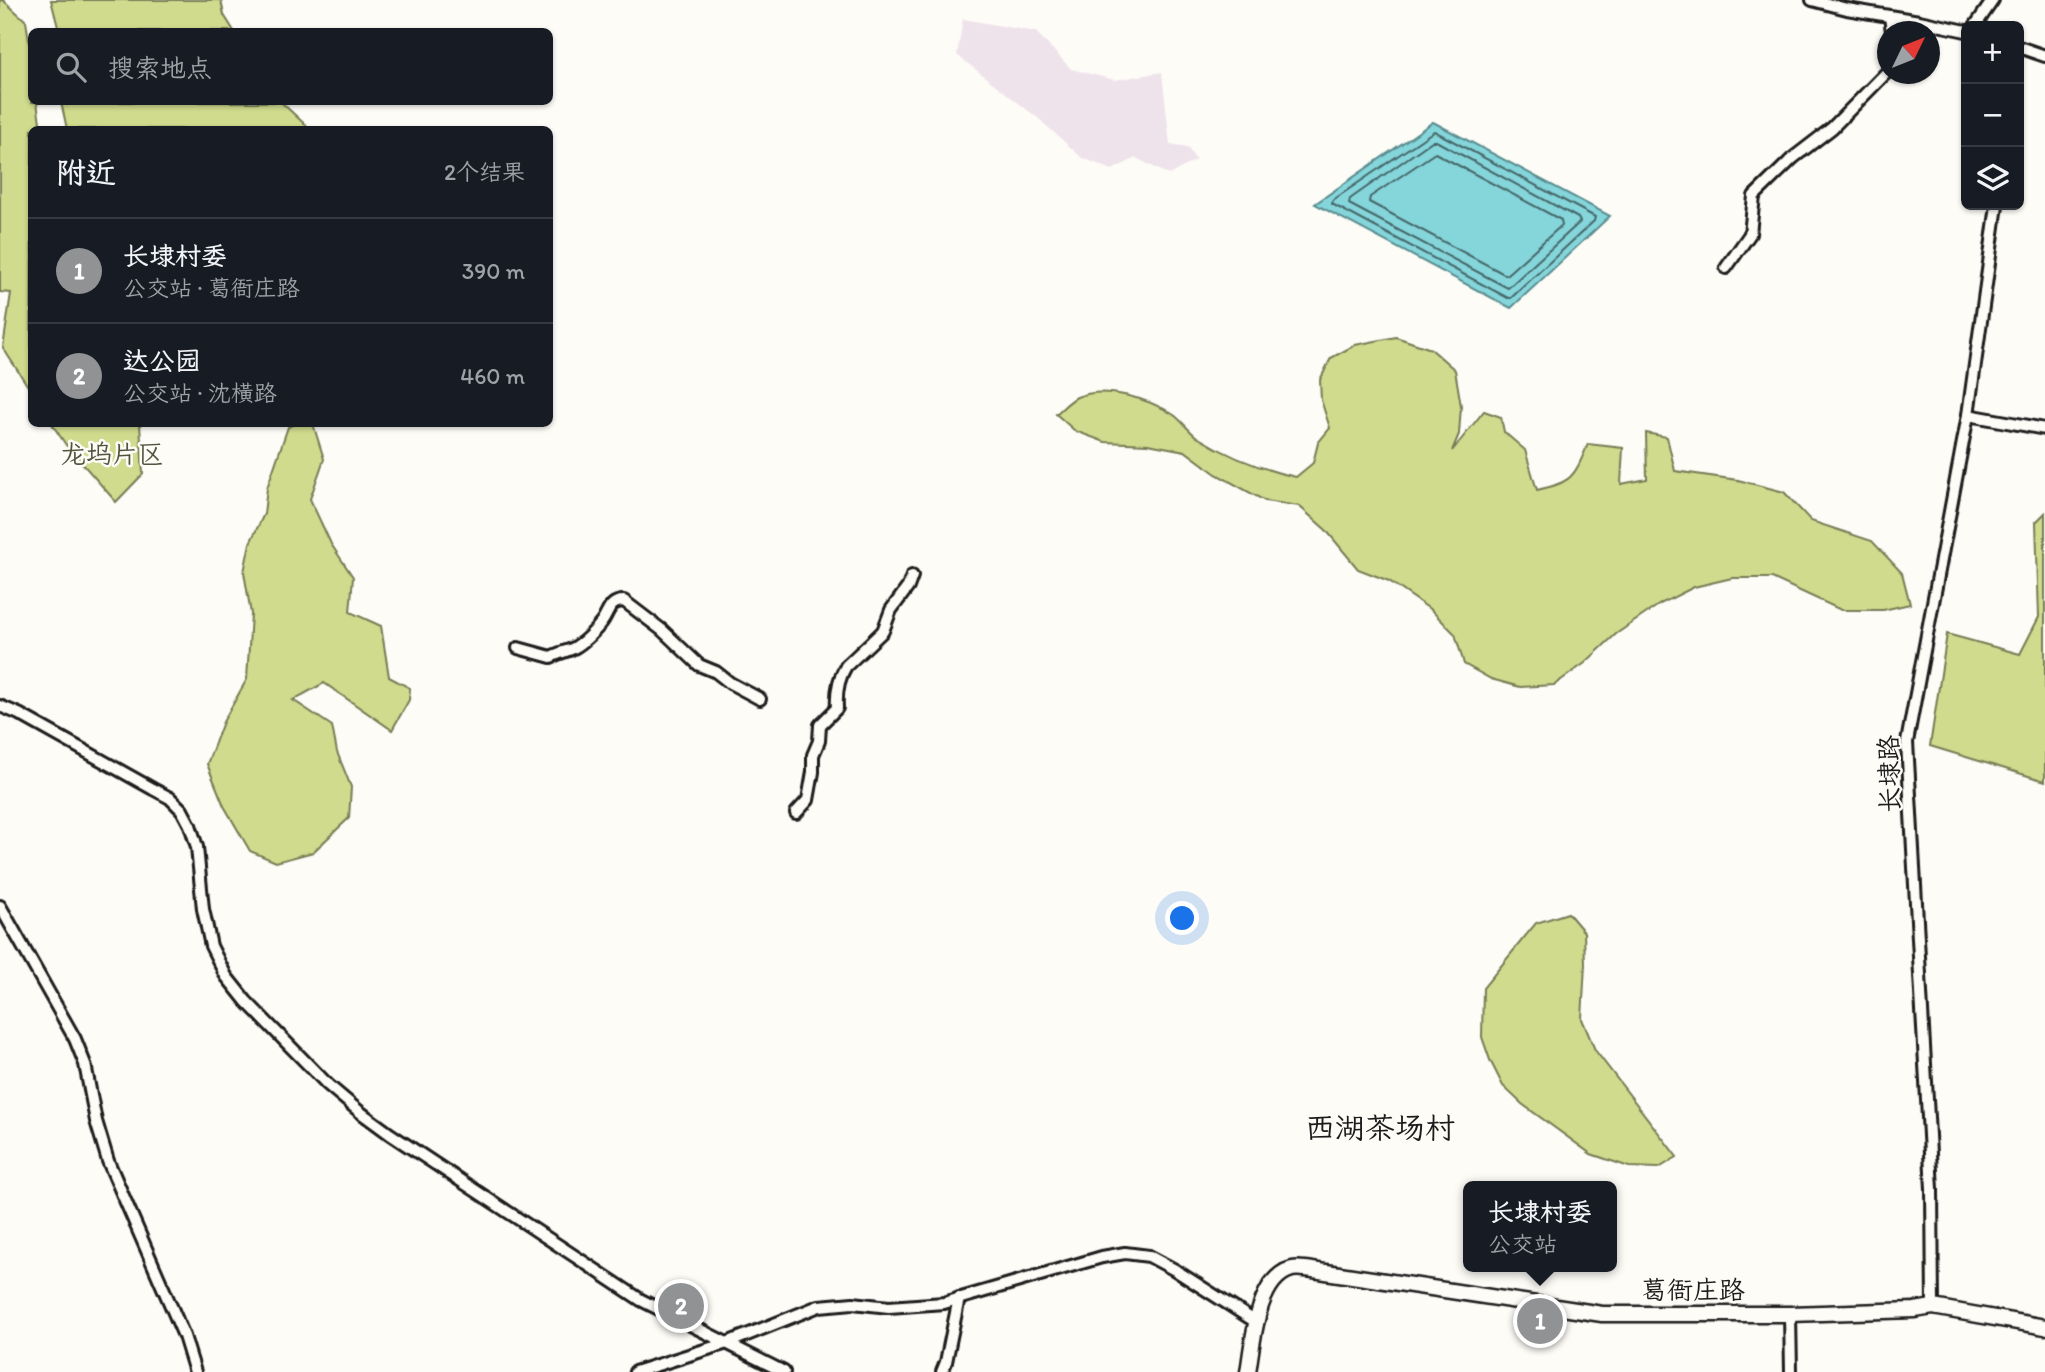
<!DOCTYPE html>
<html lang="zh">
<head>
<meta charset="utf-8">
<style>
  :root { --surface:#171b24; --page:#20242c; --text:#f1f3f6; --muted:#9ea1a6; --line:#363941; --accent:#919294 }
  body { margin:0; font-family:Itim,"LXGW WenKai TC",sans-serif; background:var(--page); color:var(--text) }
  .controls { position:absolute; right:21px; top:21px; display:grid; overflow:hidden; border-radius:10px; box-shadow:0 2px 5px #0004 }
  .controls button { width:63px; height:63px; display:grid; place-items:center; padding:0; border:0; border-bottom:2px solid var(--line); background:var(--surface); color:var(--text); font:35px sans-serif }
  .compass { position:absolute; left:1877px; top:21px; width:63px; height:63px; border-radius:50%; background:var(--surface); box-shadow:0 2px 5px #0004; rotate:47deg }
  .you { position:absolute; left:1183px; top:919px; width:24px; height:24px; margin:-18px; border:5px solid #fff; border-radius:50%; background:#1a73e8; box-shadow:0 0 0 10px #1a73e833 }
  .badge { display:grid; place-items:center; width:46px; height:46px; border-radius:50%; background:var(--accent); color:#fff; font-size:23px; font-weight:700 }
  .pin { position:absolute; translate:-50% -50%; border:4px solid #fff; box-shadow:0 2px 7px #0006 }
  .popup { position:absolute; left:1463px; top:1181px; width:154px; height:91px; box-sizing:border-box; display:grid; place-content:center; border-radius:10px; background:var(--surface); filter:drop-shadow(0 2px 5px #0005); font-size:23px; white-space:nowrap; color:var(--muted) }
  .popup b { font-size:26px; color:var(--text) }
  .popup::after { content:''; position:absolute; left:50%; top:100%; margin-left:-14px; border:14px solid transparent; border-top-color:var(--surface) }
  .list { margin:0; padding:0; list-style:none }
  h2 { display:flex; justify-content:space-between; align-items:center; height:91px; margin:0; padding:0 28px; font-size:30px }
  h2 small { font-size:23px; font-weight:400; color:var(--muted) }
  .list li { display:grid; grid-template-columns:46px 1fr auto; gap:21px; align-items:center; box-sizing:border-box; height:105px; padding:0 28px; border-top:2px solid var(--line) }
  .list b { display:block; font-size:26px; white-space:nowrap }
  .list p { margin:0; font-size:23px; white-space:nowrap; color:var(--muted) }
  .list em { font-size:23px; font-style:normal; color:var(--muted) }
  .icon { flex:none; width:38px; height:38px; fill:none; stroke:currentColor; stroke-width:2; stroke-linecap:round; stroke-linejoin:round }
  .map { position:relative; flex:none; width:2045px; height:1372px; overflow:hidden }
  .search { position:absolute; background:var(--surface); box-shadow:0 2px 5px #0004; left:28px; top:28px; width:525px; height:77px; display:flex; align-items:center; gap:18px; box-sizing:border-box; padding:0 24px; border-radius:10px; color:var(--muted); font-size:26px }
  .panel { position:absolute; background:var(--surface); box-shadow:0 2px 5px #0004; left:28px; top:126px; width:525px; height:301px; border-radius:10px }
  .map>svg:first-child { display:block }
</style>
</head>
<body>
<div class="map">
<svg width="2045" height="1372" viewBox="0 0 2045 1372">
  <rect width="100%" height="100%" fill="#fdfcf7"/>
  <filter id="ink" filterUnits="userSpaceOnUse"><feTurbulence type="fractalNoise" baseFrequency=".0143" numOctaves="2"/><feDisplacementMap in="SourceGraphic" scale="14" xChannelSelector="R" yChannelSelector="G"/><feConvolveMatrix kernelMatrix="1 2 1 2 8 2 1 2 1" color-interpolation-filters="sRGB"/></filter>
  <g filter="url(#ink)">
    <path fill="#efe3eb" d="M963,19L1036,32L1071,69L1115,80L1162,72L1170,144L1187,147L1196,160L1169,175L1136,158L1112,170L1081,157L1039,119L957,55Z"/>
    <g fill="#d0db8d" stroke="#767c54" stroke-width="2">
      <path d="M0,0H3L26,21L32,60V102H37L41,129L32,130L31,391L3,348L11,293L0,292Z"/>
      <path d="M51,0H221L224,15L234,31H59Z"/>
      <path d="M61,102H281L310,129H67Z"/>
      <path d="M1396,337L1431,349L1455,370L1461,406L1459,434L1452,451L1484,411L1501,417L1504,432L1525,450L1537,490C1573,482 1574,477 1588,444L1623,448L1621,484L1647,479L1646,433L1667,437L1675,471L1738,480L1784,492L1811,521L1872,541L1902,573L1910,604L1883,610H1841L1772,578H1732L1694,587L1660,604L1616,634L1585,663L1554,685L1520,687L1491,679L1464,664L1455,634L1431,610L1389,581L1358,569L1326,530L1299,506L1265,501L1216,474L1185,451L1148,444L1105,442L1075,431L1056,414C1062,409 1069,401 1077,397C1104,385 1150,399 1174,415C1182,421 1189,431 1197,437C1229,457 1260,469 1296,477L1313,463L1318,443L1330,428L1321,400L1320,380L1331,358L1355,345Z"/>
      <path d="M52,424H140L143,474L116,502L66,445Z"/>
      <path d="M294,424H313L314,427L324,459L310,499L331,544L353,577L350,612L381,626L389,677L410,688L409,700L392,730L324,683L293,700L332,726L337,752L351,787L349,818L313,852L276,862L250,851L224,806L207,764L223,722L247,679L251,614L244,572L250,543L264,514L267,488L280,450L288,427Z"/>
      <path d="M2045,513V781L1930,746L1947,634L2020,654L2039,617L2036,522Z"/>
      <path d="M1568,913L1584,932L1585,964L1582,1019L1595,1050L1677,1157L1659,1168L1629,1167L1591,1154L1522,1104L1503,1086L1490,1060L1482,1037L1483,988L1536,923Z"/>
    </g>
    <path fill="#84d6db" stroke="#5a8c8f" stroke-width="2" d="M1433,122L1610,216L1511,308L1315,204Z"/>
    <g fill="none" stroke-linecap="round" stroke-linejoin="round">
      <g stroke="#466668" stroke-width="2">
        <path d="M1434,131L1595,217L1594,221L1511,298H1508L1332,204L1333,200Z"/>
        <path d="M1432,141H1436L1578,218L1580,222L1508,288L1349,204L1350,199Z"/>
        <path d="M1435,153L1561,220L1562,225L1506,275L1369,202L1370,197Z"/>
      </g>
      <defs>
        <g id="street">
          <path d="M1812,0L1847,9L1919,21L1966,31"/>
          <path d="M1890,16L1892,32"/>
          <path d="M1975,26L1993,0"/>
          <path d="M2019,47L2045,56"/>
          <path d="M1726,268L1750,234L1754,196L1793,158L1832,128L1888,71"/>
          <path d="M1968,415L2045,429"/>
          <path d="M518,648L551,657C560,652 570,651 577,646C585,641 596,630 602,622C609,612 609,601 624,601L662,630L699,665L716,672L730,683L760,699"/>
          <path d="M0,706L19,714L153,789L170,798L182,810L190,825L197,847L203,909L211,946L226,976L246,1001L328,1085L360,1112L390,1134L641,1300L784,1372"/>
          <path d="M796,813L808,800L813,772V755L819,741L820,725L837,708C836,693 838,679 846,666L883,631L891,610L908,587L912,576"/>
          <path d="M0,906L75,1039L85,1064L96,1121L108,1161L184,1336L195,1372"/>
          <path d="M1933,1307L1932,1189L1907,742L1968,415L1997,205"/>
          <path d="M1790,1314L1791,1372"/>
          <path d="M635,1372L727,1343L819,1306L853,1303L889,1307L944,1303L1102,1257L1125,1253L1149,1256L1175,1270L1256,1322"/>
          <path d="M942,1372L946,1362L959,1298"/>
        </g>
        <path id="secondary" d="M1248,1372C1253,1342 1257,1278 1292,1269C1302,1267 1315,1271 1326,1272L1602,1314H1790L1915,1310L1933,1307L2045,1327"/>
      </defs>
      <use href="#street" stroke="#1c1c1c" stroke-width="16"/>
      <use href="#secondary" stroke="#1c1c1c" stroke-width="19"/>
      <use href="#street" stroke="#fdfcf7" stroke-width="10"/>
      <use href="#secondary" stroke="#fdfcf7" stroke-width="14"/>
    </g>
  </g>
  <g text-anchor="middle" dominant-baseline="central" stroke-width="5" stroke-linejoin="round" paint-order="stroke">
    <g font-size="26" fill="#52553e" stroke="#fdfcf7">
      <text x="112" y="454">龙坞片区</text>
    </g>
    <g font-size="26" fill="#1c1c1c" stroke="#fdfcf7">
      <text transform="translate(1889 774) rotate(-91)">长埭路</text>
      <text x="1693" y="1290">葛衙庄路</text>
    </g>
    <g font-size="30" fill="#1c1c1c" stroke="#fdfcf7">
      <text x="1380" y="1127">西湖茶场村</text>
    </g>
  </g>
</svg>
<div class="controls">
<button>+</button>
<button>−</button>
<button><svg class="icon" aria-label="layers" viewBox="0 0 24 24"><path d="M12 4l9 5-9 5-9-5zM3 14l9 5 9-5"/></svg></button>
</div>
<svg class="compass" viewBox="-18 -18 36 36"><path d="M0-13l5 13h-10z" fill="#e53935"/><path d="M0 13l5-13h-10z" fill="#9ea1a6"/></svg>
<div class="you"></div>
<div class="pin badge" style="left:1540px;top:1321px">1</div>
<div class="popup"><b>长埭村委</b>公交站</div>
<div class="pin badge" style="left:681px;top:1306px">2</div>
<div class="search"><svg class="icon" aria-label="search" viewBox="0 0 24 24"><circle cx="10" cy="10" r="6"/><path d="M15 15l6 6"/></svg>搜索地点</div>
<section class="panel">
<h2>附近<small>2个结果</small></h2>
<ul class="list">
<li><span class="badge">1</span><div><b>长埭村委</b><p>公交站 · 葛衙庄路</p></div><em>390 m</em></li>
<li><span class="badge">2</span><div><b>达公园</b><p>公交站 · 沈横路</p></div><em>460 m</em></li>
</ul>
</section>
</div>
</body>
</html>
